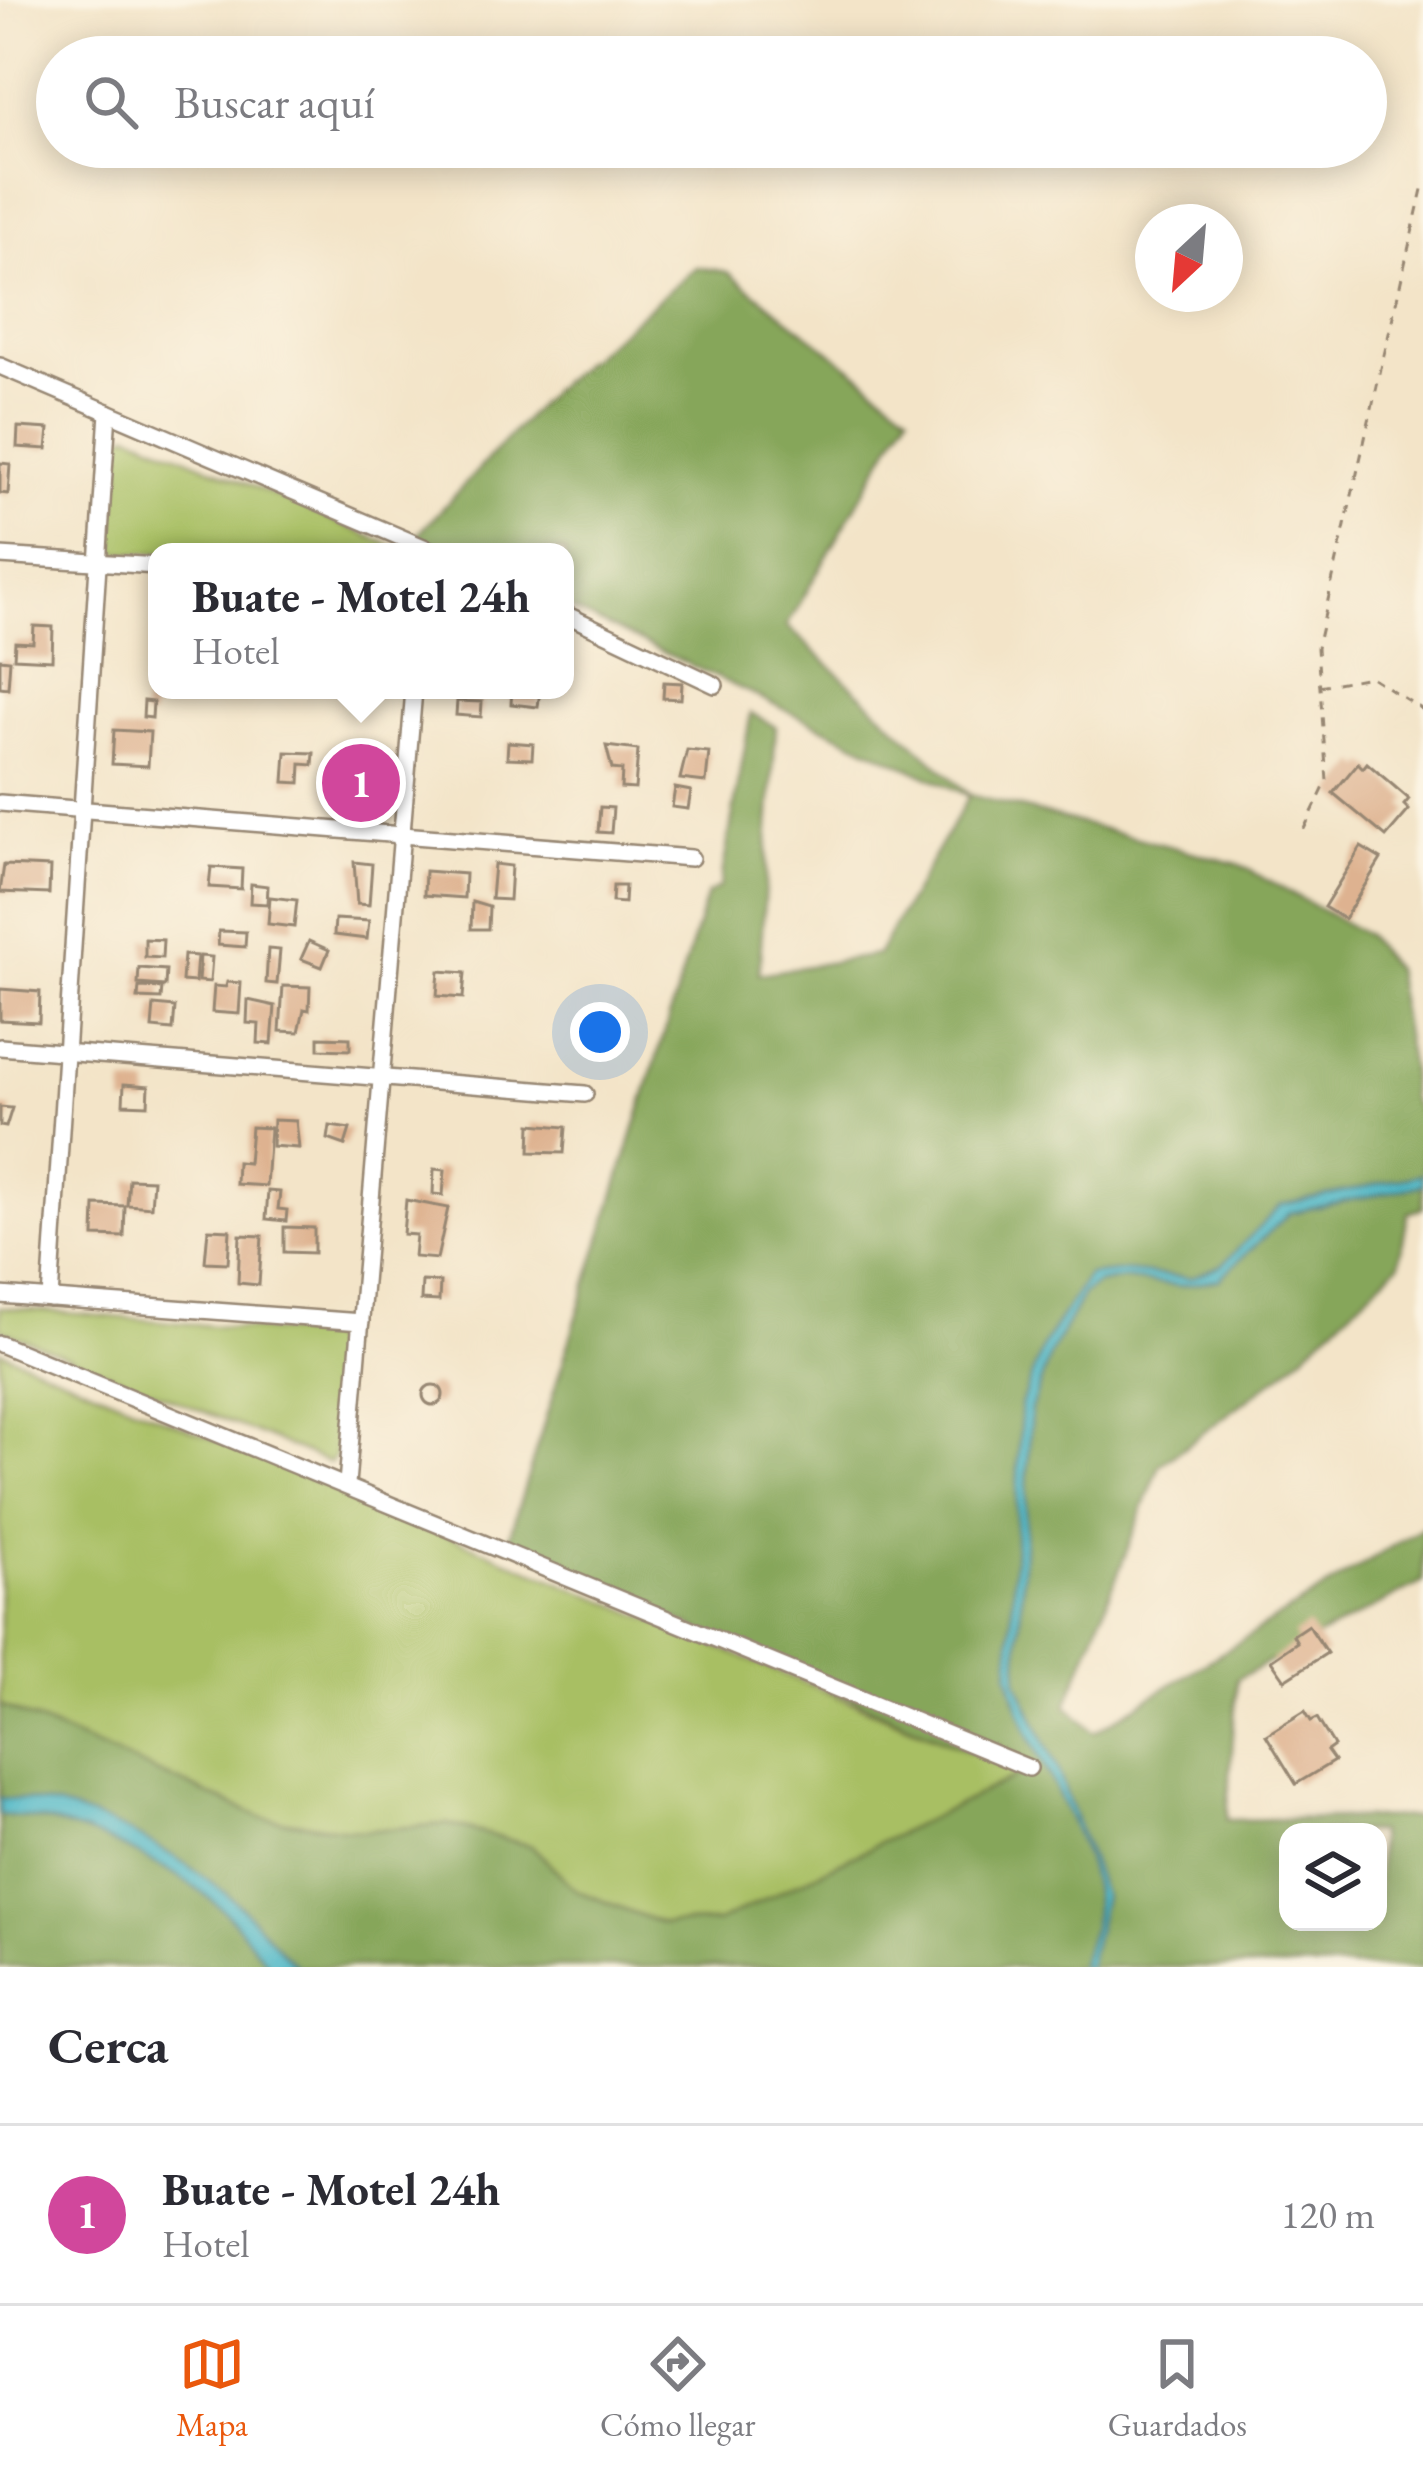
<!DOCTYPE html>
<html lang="es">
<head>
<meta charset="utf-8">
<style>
  :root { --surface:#fff; --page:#f7f7f7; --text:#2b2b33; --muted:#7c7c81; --line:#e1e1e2; --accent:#ea580c }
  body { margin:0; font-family:"EB Garamond",serif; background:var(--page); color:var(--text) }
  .controls { position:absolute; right:36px; bottom:36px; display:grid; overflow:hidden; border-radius:24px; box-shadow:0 6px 30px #0003 }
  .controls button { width:108px; height:108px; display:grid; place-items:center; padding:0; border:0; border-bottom:3px solid var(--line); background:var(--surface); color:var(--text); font:60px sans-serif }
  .compass { position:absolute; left:1135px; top:204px; width:108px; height:108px; border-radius:50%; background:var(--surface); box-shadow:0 6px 30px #0003; rotate:206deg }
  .you { position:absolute; left:600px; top:1032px; width:42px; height:42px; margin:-30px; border:9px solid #fff; border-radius:50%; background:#1a73e8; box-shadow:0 0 0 18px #1a73e833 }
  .badge { display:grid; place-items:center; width:78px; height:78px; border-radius:50%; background:var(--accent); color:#fff; font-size:39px; font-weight:700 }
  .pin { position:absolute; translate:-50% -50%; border:6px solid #fff; box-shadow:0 3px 12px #0006 }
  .popup { position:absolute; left:148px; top:543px; width:426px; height:156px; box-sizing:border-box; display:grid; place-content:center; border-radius:24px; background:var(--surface); filter:drop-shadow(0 3px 9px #0005); font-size:39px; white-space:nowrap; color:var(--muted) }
  .popup b { font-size:45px; color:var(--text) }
  .popup::after { content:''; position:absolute; left:50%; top:100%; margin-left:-24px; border:24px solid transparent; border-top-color:var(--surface) }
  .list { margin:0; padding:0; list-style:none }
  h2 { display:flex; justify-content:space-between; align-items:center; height:156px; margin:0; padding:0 48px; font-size:51px }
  h2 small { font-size:39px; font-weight:400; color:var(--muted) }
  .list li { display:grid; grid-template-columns:78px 1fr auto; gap:36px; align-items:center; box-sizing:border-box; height:180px; padding:0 48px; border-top:3px solid var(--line) }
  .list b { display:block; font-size:45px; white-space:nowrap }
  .list p { margin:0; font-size:39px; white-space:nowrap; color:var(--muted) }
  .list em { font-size:39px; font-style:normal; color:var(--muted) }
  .icon { flex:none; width:66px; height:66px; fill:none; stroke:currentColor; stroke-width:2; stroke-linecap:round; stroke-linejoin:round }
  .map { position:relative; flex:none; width:1423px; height:1967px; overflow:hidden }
  .search { position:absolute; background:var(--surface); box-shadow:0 6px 30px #0003; left:36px; right:36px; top:36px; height:132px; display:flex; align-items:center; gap:30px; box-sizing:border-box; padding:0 42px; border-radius:66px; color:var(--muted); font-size:45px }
  .sheet { height:336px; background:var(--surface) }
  nav { display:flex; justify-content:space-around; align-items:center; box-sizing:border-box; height:168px; border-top:3px solid var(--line); background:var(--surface); font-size:33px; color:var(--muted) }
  nav a { display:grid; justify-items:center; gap:6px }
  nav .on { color:var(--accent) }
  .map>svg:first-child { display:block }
</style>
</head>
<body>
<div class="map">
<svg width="1423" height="1967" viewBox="0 0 1423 1967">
  <rect width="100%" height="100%" fill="#fcf5e5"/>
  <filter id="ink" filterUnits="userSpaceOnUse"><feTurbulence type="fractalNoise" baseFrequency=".00833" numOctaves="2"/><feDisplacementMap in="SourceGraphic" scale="24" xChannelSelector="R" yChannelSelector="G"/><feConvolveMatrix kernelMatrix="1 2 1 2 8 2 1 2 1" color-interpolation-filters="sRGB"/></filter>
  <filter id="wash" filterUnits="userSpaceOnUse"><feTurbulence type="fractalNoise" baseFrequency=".004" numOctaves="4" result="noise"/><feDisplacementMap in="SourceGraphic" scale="48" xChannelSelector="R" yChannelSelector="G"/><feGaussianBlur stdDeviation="2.7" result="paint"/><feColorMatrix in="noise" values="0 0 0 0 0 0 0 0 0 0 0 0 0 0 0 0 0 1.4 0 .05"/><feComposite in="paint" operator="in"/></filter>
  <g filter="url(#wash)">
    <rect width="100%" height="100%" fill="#f3e4c8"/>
    <g fill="#a8bf64" stroke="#727441" stroke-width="3">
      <path d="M129,433L404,551L405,552L118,553L111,547L119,438Z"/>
      <path d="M0,1307L341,1337L336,1454L330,1463L0,1329Z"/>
      <path d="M0,1351L1023,1773L718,1922L663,1924L577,1891L532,1846L448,1824L362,1831L263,1818L0,1705Z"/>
    </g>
    <path fill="#86a65a" stroke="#60683c" stroke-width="3" fill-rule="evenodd" d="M696,267L728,272L909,413L787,626L970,795L1238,864L1366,935L1394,969L1411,1070L1410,1097L1423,1119V1208L1408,1213L1399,1264L1284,1372L1160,1465L1067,1705L1095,1732L1423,1527V1582L1237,1679L1227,1820L1423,1817V1967H0V1705L263,1818L362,1831L447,1824L532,1846L577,1891L663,1924L718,1922L1021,1774L507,1544L707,894L720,887L751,713L776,727L759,974L877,955L969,796L565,606V552H449L416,537L552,390ZM1288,1832H1378V1922H1288Z"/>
    <g fill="#4ab6c6" stroke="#427072" stroke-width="3">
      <path d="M1423,1174V1185L1290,1213L1219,1279L1180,1286L1122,1279L1096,1284L1083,1294L1051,1353L1031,1409L1017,1681L1056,1765L1104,1897L1088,1967H1079C1085,1949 1096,1922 1095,1903C1090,1828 1024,1750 1009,1674L1021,1404L1043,1346L1088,1275L1123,1271L1190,1278L1222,1265L1281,1205Z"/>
      <path d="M0,1798C80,1800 175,1849 235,1901C258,1921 274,1948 299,1967H271C254,1949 240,1926 222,1909C174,1863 67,1817 0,1815Z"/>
    </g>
    <g id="blocks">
      <g fill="#deb290">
        <path d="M18,427L49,429L47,449L17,447Z"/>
        <path d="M0,463L10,464L8,494L0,493Z"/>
        <path d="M34,626L53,627L52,660L14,658L15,642L33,643Z"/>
        <path d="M0,659L10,660L8,688L0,687Z"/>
        <path d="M664,682L682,683L681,699L663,698Z"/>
        <path d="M512,690H540L538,707L511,704Z"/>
        <path d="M144,701L153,702L152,718L143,717Z"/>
        <path d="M457,701L482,702L481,717L456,715Z"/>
        <path d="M114,730L150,732L148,766L112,764Z"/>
        <path d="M508,742L533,744L532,759L507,758Z"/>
        <path d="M606,746L638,750L635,789L621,788L622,770L612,769Z"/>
        <path d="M687,750L709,752L706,782L680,779Z"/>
        <path d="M286,752L314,753L313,765L301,764L300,783L284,782Z"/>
        <path d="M1358,763L1363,768L1367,763L1409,799L1404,805L1409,810L1386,837L1333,793Z"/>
        <path d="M347,773L371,774L370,799L346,803Z"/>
        <path d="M675,788L691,791L688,809L672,807Z"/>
        <path d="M600,807L613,808L611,833L598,832Z"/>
        <path d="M1361,847L1381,859L1344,919L1324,907Z"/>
        <path d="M354,862L372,864L369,905L357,904Z"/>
        <path d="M494,864L511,866L509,900L491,899Z"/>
        <path d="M4,865L50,867L49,894L0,892Z"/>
        <path d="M211,867L242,869L241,889L209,887Z"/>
        <path d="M425,871L465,874L464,898L424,895Z"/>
        <path d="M251,884L268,886L267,904L250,903Z"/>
        <path d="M613,886H625L624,903L612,902Z"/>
        <path d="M270,897L297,900L294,927L268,924Z"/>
        <path d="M472,902L489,907L488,929H471Z"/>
        <path d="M335,919L369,921L367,939L334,935Z"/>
        <path d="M219,931L246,932L245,947L218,945Z"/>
        <path d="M145,939L163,940L162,958L145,957Z"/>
        <path d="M309,941L329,950L322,967L301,959Z"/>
        <path d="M268,949L280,950L277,984L266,983Z"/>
        <path d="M184,955L197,956L195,982L182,981Z"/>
        <path d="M200,956L212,957L210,982L198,981Z"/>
        <path d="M139,968L166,970L165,986L138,984Z"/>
        <path d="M439,971L465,973L463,998L437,996Z"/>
        <path d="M227,982L241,983L239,1014L212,1012L214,986L226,987Z"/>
        <path d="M283,986L310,987L309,1010L304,1009L299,1032L280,1031Z"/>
        <path d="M139,987L162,988L161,999L138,998Z"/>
        <path d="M0,989L40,992L39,1022L0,1020Z"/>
        <path d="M248,1000L275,1006L272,1044L258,1043L259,1024L247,1023Z"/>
        <path d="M154,1005L175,1007L173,1030L152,1028Z"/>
        <path d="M319,1037L350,1038V1050L319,1049Z"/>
        <path d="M124,1084L149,1086L148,1105L123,1104Z"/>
        <path d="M0,1107L12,1108L6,1127L0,1126Z"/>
        <path d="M273,1120L296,1121L299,1148L272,1146Z"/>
        <path d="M531,1124L566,1127L564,1153L530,1152Z"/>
        <path d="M330,1126L350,1129L345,1145L328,1139Z"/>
        <path d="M251,1127L270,1128L266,1186L236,1184L237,1162L248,1163Z"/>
        <path d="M434,1169L445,1170L443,1195L433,1194Z"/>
        <path d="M129,1179L153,1180L151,1207L127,1205Z"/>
        <path d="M268,1191L280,1192L278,1209L287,1210L286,1221L266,1219Z"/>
        <path d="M406,1200L448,1208L437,1259L414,1257L416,1235L403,1234Z"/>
        <path d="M95,1205L125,1206L124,1237L94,1236Z"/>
        <path d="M284,1227L314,1228V1253L284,1252Z"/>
        <path d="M208,1229L230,1230L228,1263L205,1262Z"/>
        <path d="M240,1235L262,1236L259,1285L238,1283Z"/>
        <path d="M422,1281L440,1282L439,1301L421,1300Z"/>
        <circle cx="433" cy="1395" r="10"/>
        <path d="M1308,1625L1327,1653L1285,1680L1271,1660L1297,1642L1293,1635Z"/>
        <path d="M1305,1711L1311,1721L1317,1718L1334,1746L1327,1751L1334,1761L1296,1784L1266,1735Z"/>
      </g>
    </g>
  </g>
  <g filter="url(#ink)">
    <use href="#blocks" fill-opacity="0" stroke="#978773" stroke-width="3"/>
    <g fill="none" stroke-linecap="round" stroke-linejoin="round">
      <defs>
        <g id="street">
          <path d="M0,366L435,552"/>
          <path d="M0,556L157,566"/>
          <path d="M565,614L715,685"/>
          <path d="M0,803L691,858"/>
          <path d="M0,1047L585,1094"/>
          <path d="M0,1295L361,1322"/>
          <path d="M50,1299L108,412"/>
          <path d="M0,1344L1029,1768"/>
          <path d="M347,1484L414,690"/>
        </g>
      </defs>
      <use href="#street" stroke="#978773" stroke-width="20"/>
      <g stroke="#978773" stroke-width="3" stroke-dasharray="9 9" stroke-linecap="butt">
        <path d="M1319,686L1371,677L1423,710"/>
        <path d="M1304,829L1327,781L1317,648L1423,185"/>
      </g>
      <use href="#street" stroke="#fff" stroke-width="15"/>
    </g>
  </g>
</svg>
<div class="controls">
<button><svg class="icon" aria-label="layers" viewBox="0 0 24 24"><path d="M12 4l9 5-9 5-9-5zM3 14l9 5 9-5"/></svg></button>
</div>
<svg class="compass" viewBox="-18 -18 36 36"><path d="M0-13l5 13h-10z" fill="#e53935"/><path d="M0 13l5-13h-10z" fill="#7c7c81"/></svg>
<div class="you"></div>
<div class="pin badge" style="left:361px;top:783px;background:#d1479c">1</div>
<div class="popup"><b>Buate - Motel 24h</b>Hotel</div>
<div class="search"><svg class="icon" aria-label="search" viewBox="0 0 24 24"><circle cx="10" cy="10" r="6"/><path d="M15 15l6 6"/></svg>Buscar aquí</div>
</div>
<section class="sheet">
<h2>Cerca<small></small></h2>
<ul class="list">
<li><span class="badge" style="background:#d1479c">1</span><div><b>Buate - Motel 24h</b><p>Hotel</p></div><em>120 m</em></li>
</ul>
</section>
<nav>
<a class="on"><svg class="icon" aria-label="map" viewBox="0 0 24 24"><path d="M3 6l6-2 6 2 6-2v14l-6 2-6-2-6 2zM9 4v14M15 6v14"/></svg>Mapa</a>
<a><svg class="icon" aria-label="directions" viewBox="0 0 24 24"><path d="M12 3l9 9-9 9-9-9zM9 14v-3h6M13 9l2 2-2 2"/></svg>Cómo llegar</a>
<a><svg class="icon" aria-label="saved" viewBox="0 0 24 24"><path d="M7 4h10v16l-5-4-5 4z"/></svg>Guardados</a>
</nav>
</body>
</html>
